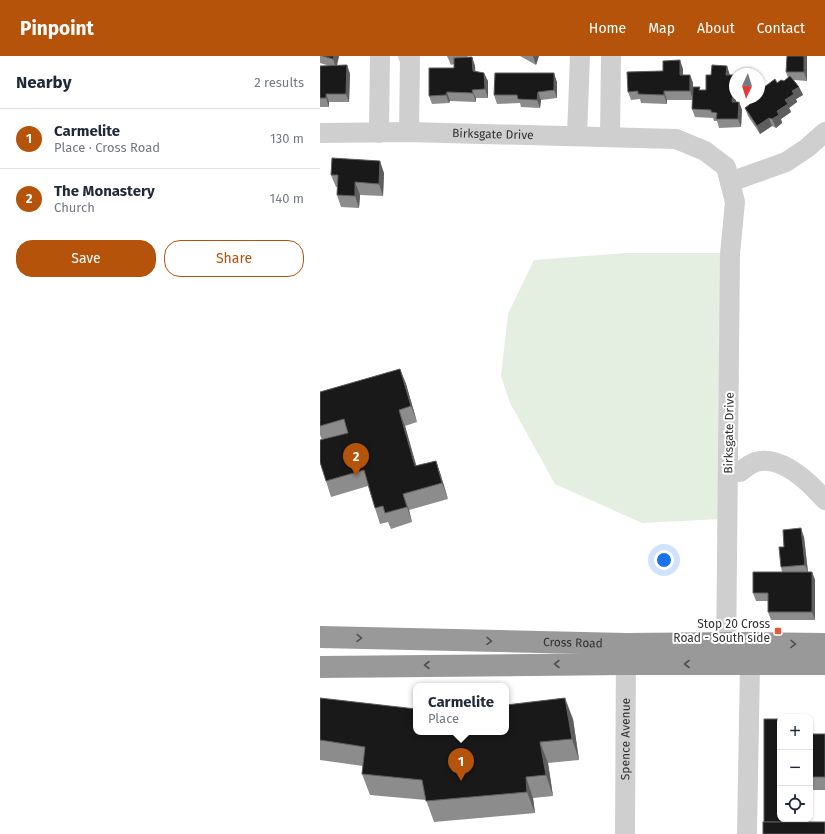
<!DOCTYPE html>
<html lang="en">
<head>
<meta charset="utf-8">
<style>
  :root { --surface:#fff; --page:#f2f2f3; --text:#1f2937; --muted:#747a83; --line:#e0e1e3; --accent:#b45309 }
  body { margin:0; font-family:"Fira Sans",sans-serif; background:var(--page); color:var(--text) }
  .controls { position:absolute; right:12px; bottom:12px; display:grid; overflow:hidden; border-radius:8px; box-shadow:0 1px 3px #0004 }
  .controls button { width:36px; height:36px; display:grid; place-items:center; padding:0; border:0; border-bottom:1px solid var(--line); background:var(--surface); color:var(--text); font:20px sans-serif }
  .compass { position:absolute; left:409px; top:12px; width:36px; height:36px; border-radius:50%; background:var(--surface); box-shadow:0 1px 3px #0004; rotate:184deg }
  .you { position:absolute; left:344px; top:504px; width:14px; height:14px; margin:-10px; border:3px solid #fff; border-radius:50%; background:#1a73e8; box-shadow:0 0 0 6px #1a73e833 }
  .badge { display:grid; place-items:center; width:26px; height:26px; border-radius:50%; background:var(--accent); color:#fff; font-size:13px; font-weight:700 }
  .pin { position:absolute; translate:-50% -33px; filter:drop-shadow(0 1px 2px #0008) }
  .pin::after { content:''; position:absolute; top:21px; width:14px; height:12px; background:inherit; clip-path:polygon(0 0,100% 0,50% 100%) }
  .popup { position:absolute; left:93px; top:627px; width:96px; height:52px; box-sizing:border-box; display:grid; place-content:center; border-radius:8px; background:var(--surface); filter:drop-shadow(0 1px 3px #0005); font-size:13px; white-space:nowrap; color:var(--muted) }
  .popup b { font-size:15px; color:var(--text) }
  .popup::after { content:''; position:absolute; left:50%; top:100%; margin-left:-8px; border:8px solid transparent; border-top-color:var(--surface) }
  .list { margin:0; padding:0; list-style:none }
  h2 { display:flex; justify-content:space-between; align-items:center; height:52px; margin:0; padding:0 16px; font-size:17px }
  h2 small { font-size:13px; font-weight:400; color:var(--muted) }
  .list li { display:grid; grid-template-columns:26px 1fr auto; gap:12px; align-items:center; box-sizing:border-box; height:60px; padding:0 16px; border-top:1px solid var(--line) }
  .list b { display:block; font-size:15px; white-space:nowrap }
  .list p { margin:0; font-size:13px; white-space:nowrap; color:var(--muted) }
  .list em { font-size:13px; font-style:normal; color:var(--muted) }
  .actions { display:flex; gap:8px; padding:12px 16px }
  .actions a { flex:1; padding:9px 0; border:1px solid var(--accent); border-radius:16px; text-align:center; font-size:14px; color:var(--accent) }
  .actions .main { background:var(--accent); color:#fff }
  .icon { flex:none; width:22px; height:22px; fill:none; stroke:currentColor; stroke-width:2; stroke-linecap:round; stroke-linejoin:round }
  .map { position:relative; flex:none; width:505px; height:778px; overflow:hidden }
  header { display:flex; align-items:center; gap:24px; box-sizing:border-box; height:56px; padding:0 20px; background:var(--accent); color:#fff }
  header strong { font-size:19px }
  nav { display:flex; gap:22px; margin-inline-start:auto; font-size:14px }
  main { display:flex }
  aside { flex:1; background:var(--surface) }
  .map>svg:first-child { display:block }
</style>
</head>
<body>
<header>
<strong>Pinpoint</strong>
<nav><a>Home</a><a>Map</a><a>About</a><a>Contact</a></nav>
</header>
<main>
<aside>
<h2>Nearby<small>2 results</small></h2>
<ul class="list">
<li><span class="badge">1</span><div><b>Carmelite</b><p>Place · Cross Road</p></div><em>130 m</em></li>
<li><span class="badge">2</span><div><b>The Monastery</b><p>Church</p></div><em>140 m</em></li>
</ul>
<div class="actions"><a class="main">Save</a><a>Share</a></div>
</aside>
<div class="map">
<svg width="505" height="778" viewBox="0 0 505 778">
  <rect width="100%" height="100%" fill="#fff"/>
  <path fill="#e4eee1" d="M306,197H403L401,463L322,467L235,428L190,347L181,320L188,258L214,204Z"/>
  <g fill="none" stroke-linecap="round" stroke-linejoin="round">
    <g stroke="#cfcfcf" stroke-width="20">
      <path d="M88,0L90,2L89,76"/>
      <path id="s1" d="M0,77L89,76L356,83L385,95L406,111L415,146L410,198L406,604"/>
      <path d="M59,77L60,0"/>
      <path d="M257,80L260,0"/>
      <path d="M290,81L291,0"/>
      <path d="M410,126L466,106L487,92L505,76"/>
      <path d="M420,416C426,411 432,406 440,405C465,402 490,427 505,444"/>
      <path id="s2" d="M305,778L306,592"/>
      <path d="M427,778L430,608"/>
    </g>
    <g stroke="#999" stroke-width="22">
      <path id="s3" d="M0,581L306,588L420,587L505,588"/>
      <path d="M0,611L306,608H505"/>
    </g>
  </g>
  <g fill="#8c8c8c">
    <path d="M0,0H19L17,10L27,9L30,18L29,46H9V51H0V10H10L0,7Z"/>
    <path d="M127,0H147L148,1H152L155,10V16L168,25V42H156V46L130,45L129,47L112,48L109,40L134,12V8L131,9Z"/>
    <path d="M200,0H219L216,9Z"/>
    <path d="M487,0V25L474,24L479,31L483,39L476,43L477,46L469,52L471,56L461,63L462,67L456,72L452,70L440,78L428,60L425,52L440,40L439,36L457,27L464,25L468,22L466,16Z"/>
    <path d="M363,13V19H370L373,27V37L381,34H386L391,19H415V42H421V43H416V46H419L422,54L421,71L399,72L397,65H394L393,62L375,61L372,53V44H347V48L321,47L320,43L311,44L308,36L343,15Z"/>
    <path d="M237,26V42L221,44L220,52L201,51L200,47L177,48L174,39Z"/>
    <path d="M64,117L63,140L40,139L39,152L21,151L17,139V131H16L11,119Z"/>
    <path d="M80,313L86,328L97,366L85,370L96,410L116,405L121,420L128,443L89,454L92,466L71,473L68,466L60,468L55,452L48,430L11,441L6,425L2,384L0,379V336Z"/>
    <path d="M484,481L488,516H492L495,524V564H451L448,556V545H436L433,537L462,516L461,511L464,491Z"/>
    <path d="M0,642L96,676L253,663L259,704L228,707L233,740L213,742L215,757L114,766L106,744L50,739L42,718L43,710L0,704Z"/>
    <rect x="490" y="678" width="15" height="56"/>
  </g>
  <g fill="#5e5e5e">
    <path d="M14,0H19L16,12L13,3Z"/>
    <path d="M213,0H219L216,9Z"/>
    <path d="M484,0H487V25L484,16Z"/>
    <path d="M152,1L155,10L156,24L153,15Z"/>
    <path d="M360,4L363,13V28L360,19Z"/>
    <path d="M27,9L30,18L29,46L26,38Z"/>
    <path d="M407,10L410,19H406Z"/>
    <path d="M164,17L168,25V42L165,33Z"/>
    <path d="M234,17L237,26V42L234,34Z"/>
    <path d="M370,19L373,27V44L370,35Z"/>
    <path d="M479,31L483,39L476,43L477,46L469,52L471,56L461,63L462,67L456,72L452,63L457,55L472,35Z"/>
    <path d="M152,34L156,42V46Z"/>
    <path d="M413,34L416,43V54L412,46Z"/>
    <path d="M344,35L347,44V48L344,39Z"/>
    <path d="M127,36L130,45L129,47L126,39Z"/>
    <path d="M218,36L221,44L220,52L217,44Z"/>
    <path d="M6,38L9,46V51L6,42Z"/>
    <path d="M419,46L422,54L421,71L418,63Z"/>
    <path d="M449,62L452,70L440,78L437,70Z"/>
    <path d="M60,105L64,117L63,140L59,128Z"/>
    <path d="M35,126L40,139L39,152L35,140Z"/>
    <path d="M80,313L86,328L97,366L91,350Z"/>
    <path d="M79,354L85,370L101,426L95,410Z"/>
    <path d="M116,405L121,420L128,443L122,427Z"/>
    <path d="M83,438L89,454L92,466L87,451Z"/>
    <path d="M481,472L484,481L488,517L485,509Z"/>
    <path d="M492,516L495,524V564L492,556Z"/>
    <path d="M245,642L253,663L259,704L252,683Z"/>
    <path d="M220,686L228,707L233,740L226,719Z"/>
    <path d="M206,721L213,742L215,757L207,736Z"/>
    <path d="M481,763H486V778L481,769Z"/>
  </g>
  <g fill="#191919" stroke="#5e5e5e">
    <path d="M3,0H14L13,3Z"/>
    <path d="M467,0H484V16H466Z"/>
    <path d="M152,1L153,15L164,17L165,33L152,34L153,37L127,36L126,39L109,40V12H134V2Z"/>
    <path d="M360,4V19H370V35H344V39L318,38V35L308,36L307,16L343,15V5Z"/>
    <path d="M27,9L26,38H6V42H0V10Z"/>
    <path d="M392,9L407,10L406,19H415V34H413L412,46H419L418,63H396L397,57L391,56V54L372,53L373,31H380L379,34H386V19H391Z"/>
    <path d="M175,17H234V34L218,36L217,44L198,43L197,39H174Z"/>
    <path d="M470,20L479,31L472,35L474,38L465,44L468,48L457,55L459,59L452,63L449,62L437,70L425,52L438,42H439L441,40L439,35L455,23L457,27L461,24L464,25Z"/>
    <path d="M12,102L60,105L59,128L35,126V140L17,139L18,119H11Z"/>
    <path d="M80,313L91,350L79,354L95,410L116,405L122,427L83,438L87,451L65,457L63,450L55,452L44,414L6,425L0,406V384L28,377L24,363L0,370V336Z"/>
    <path d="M481,472L485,509L461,511L459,491H464L463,474Z"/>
    <path d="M433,516H492V556H448V537H433Z"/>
    <path d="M0,642L96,653V676H186V649L245,642L252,683L220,686L226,719L206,721L207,736L106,745L102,724L42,718L45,691L0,684Z"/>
    <path d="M444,663H460V763H481V766H444Z"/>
    <rect x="490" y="678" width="15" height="43"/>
    <rect x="443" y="766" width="62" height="12"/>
  </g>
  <defs><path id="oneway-chevron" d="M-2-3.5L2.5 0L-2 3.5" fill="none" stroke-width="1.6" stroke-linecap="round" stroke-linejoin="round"/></defs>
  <g stroke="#515151">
    <use href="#oneway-chevron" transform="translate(39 582) rotate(1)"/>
    <use href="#oneway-chevron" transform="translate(169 585) rotate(1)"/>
    <use href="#oneway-chevron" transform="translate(473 588) rotate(1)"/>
    <use href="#oneway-chevron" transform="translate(237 608) rotate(180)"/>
    <use href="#oneway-chevron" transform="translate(367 608) rotate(-180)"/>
    <use href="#oneway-chevron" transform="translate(107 609) rotate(180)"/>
  </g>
  <rect fill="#e15a3c" stroke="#fff" stroke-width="1.5" x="454" y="571" width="8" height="8" rx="2"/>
  <g text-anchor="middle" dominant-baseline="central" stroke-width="4" stroke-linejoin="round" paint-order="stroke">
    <g font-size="12" fill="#323232" stroke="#fff">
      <text stroke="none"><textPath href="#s1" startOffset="173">Birksgate Drive</textPath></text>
      <text transform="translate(409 377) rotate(-89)">Birksgate Drive</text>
      <text stroke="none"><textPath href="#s3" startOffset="253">Cross Road</textPath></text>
      <text stroke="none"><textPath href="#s2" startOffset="95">Spence Avenue</textPath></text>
    </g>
    <g font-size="12" fill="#323232" stroke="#fff" text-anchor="end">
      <text x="450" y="568">Stop 20 Cross<tspan x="450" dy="14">Road - South side</tspan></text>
    </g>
  </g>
</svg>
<div class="controls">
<button>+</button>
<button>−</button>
<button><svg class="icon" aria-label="locate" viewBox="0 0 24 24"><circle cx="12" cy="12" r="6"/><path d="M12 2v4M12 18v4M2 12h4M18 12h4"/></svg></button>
</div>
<svg class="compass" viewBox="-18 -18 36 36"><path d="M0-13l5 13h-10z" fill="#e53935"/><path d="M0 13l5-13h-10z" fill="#747a83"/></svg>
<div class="you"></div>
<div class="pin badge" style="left:141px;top:725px">1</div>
<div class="popup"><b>Carmelite</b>Place</div>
<div class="pin badge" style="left:36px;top:420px">2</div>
</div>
</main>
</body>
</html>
